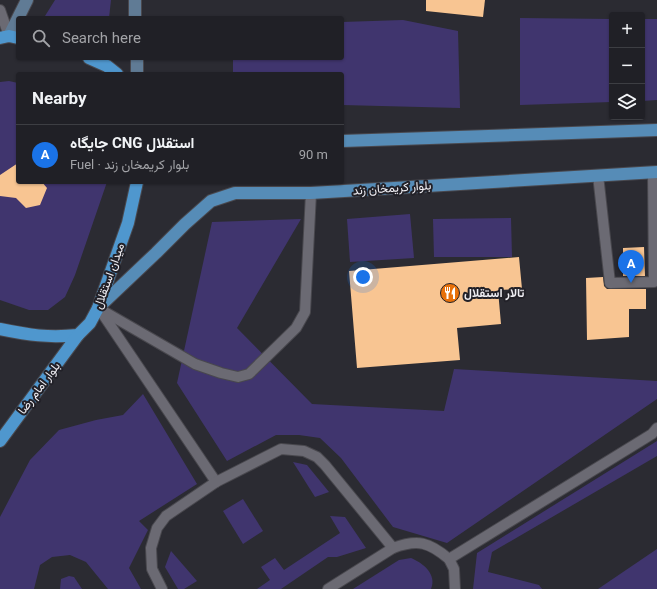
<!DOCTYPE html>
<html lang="en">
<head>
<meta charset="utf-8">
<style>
  :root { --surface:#202026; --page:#2d2d32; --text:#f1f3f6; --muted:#a2a3a7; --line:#3d3e43; --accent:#1a73e8 }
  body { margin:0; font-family:Roboto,Vazirmatn,sans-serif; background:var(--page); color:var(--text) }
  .controls { position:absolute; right:12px; top:12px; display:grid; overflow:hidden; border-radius:4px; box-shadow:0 1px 3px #0004 }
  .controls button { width:36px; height:36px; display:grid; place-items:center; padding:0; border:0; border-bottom:1px solid var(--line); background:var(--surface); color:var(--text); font:20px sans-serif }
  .you { position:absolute; left:363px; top:277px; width:14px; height:14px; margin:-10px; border:3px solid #fff; border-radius:50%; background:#1a73e8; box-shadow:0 0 0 6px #1a73e833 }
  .badge { display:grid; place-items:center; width:26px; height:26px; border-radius:50%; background:var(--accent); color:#fff; font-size:13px; font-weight:700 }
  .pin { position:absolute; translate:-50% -33px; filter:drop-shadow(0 1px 2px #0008) }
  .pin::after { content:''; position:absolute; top:21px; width:14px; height:12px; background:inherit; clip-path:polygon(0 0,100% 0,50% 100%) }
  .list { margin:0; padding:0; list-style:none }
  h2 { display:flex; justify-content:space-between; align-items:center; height:52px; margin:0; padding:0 16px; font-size:17px }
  h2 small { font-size:13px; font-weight:400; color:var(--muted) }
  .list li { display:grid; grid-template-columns:26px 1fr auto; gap:12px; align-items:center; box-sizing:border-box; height:60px; padding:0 16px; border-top:1px solid var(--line) }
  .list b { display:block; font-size:15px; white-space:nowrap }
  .list p { margin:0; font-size:13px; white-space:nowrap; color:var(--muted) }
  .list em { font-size:13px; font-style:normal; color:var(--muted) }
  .icon { flex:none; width:22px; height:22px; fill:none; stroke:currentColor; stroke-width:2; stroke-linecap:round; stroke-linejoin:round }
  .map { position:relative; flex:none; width:657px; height:589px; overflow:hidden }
  .search { position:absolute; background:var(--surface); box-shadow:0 1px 3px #0004; left:16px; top:16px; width:328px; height:44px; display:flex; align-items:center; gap:10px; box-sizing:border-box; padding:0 14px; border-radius:4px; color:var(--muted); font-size:15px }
  .panel { position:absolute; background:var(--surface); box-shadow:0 1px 3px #0004; left:16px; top:72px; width:328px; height:112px; border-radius:4px }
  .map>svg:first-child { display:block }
</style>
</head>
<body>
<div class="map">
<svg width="657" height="589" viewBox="0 0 657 589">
  <rect width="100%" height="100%" fill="#2b2b32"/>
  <g fill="#40356e">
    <path d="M55,0H111L109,18H55L45,16Z"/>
    <path d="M520,18L612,19V102L520,105Z"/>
    <path d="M642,19H657V100L642,101Z"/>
    <path d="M403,20L458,31L460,108L342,105V74H233V58H342V22Z"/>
    <path d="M9,81L18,83V182H107L75,275L65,297L48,310H29L0,300V82Z"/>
    <path d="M410,214L414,258L350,262L347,219Z"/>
    <path d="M511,218L512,257H434L433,219Z"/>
    <path d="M301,219L237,328L312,404L444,411L454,369L657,381V399L447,543L393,527L341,458L320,438L299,435H276L227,461L177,383L212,222Z"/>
    <path d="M143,394L197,484L139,521L148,530L129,568L141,589H108L86,562L70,555L52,557L40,565L34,589H0V517L30,460L59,430L96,420L123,415Z"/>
    <path d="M657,441V456L492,552L488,572L539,585L542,589H473L477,553Z"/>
    <path d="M293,462L307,465L329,492L315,497Z"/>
    <path d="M243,499L263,531L243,544L223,511Z"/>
    <path d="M330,516L345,517L366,548L337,557H328L281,589H257L270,580L261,567L275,558L284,570L340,533Z"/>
    <path d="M657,549V589H598Z"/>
    <path d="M171,551L197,581L184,589H178L165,567Z"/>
    <path d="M411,558C423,563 437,574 431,589H353L399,560Z"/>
    <path d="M69,576L74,577L82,589H60L61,579Z"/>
  </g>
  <g fill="#f8c592">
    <path d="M426,0H485L483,17L426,11Z"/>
    <path d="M18,163V182H42L47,188L40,205L26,208L16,198L0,196V175Z"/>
    <path d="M644,247L645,276H623V248Z"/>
    <path d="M519,257L522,289L498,290L501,324L457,328L460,360L357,368L349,271Z"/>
    <path d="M603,277L604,286L607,289H646V309H629V337L587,340L586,278Z"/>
  </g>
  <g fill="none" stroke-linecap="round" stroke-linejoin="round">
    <defs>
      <g id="service">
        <path d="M0,10L9,36"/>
        <path d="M598,175L610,283L654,282L653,172"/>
        <path d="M98,308L195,364L221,373L238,377L249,374L296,328L305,312L311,193"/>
        <path d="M100,310L216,482"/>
        <path d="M162,589L152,569L151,548L157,528L166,516L216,482L281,449L304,451L317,457L325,465L393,548"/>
        <path d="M328,589L393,548C418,539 429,542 449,559"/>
        <path d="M455,589L454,569L449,559L652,434L657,428"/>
      </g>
      <g id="secondary">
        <path d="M135,0V18"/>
        <path d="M9,36L27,0"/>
        <path d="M137,58V74"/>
      </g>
      <g id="primary">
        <path d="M342,141L657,130"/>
        <path d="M98,308L156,253L185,224L211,201L235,193H311L657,172"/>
      </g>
      <g id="trunk">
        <path d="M0,38L9,36L18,38"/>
        <path d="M89,58L107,66L117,74"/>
        <path d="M0,329C29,335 48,338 78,335L90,323L98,308L128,223L137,182"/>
        <path d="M0,441L78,335"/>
      </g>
    </defs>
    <use href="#service" stroke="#49484e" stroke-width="12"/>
    <use href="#secondary" stroke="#49484e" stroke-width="14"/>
    <use href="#primary" stroke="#49484e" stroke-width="14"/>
    <use href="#trunk" stroke="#49484e" stroke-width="14"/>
    <use href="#service" stroke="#6b6a73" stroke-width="10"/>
    <use href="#secondary" stroke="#607b95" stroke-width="12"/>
    <use href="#primary" stroke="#568cb7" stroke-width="12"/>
    <use href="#trunk" stroke="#4f97ce" stroke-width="12"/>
  </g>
  <defs>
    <symbol id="restaurant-disc" viewBox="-11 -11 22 22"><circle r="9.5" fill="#e8710a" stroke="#222128"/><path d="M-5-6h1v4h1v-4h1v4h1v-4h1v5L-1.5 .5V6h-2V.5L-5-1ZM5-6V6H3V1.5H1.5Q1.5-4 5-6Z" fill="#fff"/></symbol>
  </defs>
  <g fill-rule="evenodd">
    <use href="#restaurant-disc" x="439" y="282" width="22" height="22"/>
  </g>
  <g text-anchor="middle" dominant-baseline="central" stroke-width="4" stroke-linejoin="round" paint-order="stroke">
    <g font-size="12" fill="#f0eff4" stroke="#222128">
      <text transform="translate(392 188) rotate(-4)">بلوار کریمخان زند</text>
      <text transform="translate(109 276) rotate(-70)">میدان استقلال</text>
      <text transform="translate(39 388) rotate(-53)">بلوار امام رضا</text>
    </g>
    <g font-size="12" font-weight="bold" fill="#f0eff4" stroke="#222128" text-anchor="start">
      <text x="464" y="293">تالار استقلال</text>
    </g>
  </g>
</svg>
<div class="controls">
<button>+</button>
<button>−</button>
<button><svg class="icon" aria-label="layers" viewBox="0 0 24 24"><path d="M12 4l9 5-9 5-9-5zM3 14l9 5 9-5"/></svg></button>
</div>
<div class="you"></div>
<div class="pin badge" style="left:631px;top:283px">A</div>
<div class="search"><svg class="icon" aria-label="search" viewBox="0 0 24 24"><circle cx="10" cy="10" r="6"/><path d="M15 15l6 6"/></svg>Search here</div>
<section class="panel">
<h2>Nearby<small></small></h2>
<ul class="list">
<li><span class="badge">A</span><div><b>جایگاه CNG استقلال</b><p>Fuel · بلوار کریمخان زند</p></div><em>90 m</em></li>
</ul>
</section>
</div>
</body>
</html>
